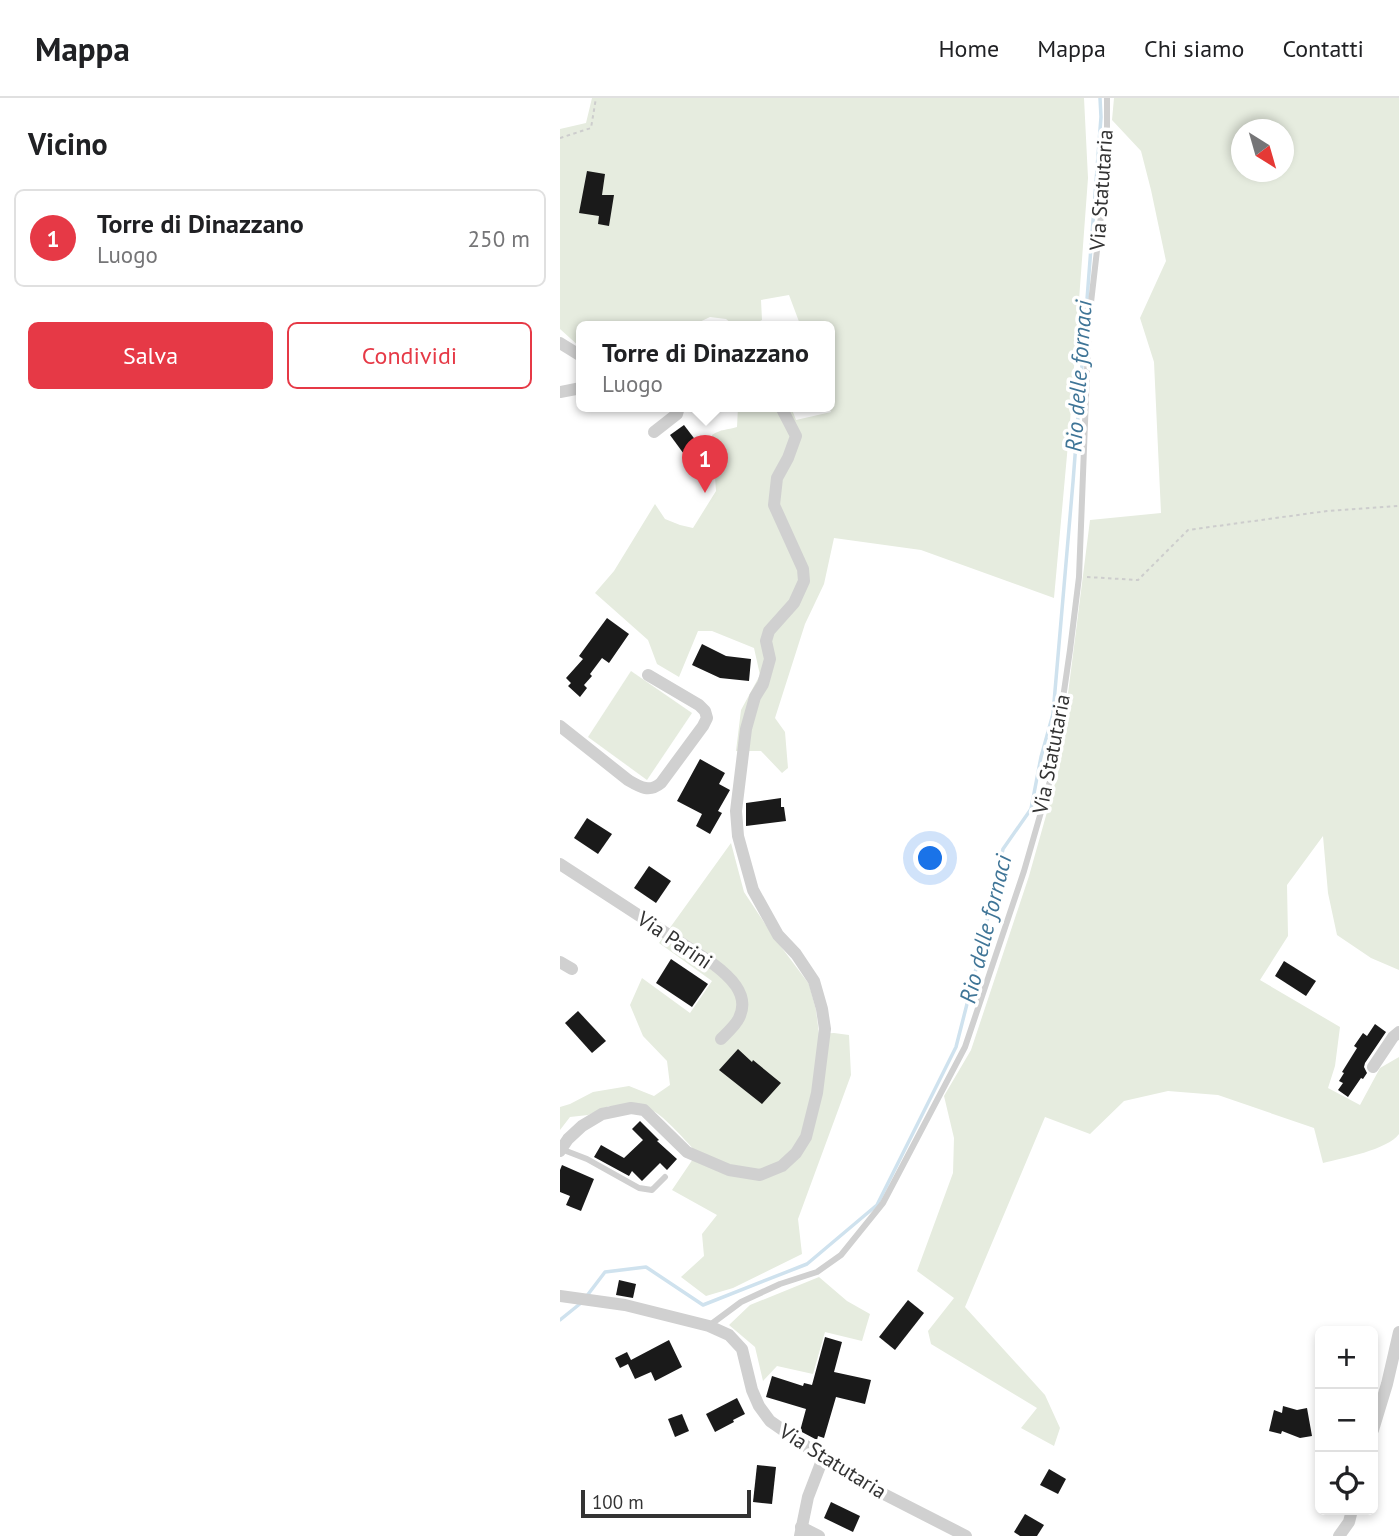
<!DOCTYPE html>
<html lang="it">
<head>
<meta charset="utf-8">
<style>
  :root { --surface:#fff; --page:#f6f6f6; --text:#202124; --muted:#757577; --line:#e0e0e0; --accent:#e63946 }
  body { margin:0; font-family:"PT Sans",sans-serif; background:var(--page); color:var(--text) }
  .controls { position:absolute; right:21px; bottom:21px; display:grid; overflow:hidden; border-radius:10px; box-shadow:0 4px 10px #0003 }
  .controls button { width:63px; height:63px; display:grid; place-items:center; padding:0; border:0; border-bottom:2px solid var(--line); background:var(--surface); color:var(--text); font:35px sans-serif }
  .compass { position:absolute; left:671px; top:21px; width:63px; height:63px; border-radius:50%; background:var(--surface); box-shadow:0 4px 10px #0003; rotate:143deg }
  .scale { position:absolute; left:21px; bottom:18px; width:170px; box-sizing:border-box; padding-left:7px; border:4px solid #333; border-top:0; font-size:19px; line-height:24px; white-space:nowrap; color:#333; -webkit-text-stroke:5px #fff; paint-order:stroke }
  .you { position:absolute; left:371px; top:761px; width:24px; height:24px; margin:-18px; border:5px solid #fff; border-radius:50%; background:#1a73e8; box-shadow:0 0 0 10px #1a73e833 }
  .badge { display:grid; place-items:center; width:46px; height:46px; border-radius:50%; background:var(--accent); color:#fff; font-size:23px; font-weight:700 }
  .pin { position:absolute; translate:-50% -58px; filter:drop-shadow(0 2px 4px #0008) }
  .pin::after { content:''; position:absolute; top:37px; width:24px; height:21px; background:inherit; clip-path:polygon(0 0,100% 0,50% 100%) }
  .popup { position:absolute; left:16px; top:223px; width:259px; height:91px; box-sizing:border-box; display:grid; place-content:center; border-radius:10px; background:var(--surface); filter:drop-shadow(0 2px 5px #0005); font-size:23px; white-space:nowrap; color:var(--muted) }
  .popup b { font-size:26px; color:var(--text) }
  .popup::after { content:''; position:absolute; left:50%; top:100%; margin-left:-14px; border:14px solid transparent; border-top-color:var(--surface) }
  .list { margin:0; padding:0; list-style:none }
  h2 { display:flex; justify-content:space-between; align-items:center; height:91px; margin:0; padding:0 28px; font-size:30px }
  h2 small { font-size:23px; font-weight:400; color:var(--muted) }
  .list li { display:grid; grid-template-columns:46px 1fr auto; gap:21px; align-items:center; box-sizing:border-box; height:98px; margin:0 14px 14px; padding:0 14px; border:2px solid var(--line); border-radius:10px }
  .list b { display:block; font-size:26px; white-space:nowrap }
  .list p { margin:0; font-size:23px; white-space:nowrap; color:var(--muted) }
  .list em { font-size:23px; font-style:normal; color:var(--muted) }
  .actions { display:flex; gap:14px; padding:21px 28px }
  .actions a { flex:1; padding:16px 0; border:2px solid var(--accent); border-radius:10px; text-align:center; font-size:24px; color:var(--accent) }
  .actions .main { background:var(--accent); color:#fff }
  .icon { flex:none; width:38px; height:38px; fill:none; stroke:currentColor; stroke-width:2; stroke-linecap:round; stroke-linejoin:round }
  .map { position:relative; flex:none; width:839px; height:1438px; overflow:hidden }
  header { display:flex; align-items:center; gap:42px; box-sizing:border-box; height:98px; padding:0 35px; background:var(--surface); border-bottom:2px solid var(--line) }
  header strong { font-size:33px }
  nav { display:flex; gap:38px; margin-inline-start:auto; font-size:24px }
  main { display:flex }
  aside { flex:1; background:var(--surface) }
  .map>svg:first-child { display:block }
</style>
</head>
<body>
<header>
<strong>Mappa</strong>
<nav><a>Home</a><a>Mappa</a><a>Chi siamo</a><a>Contatti</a></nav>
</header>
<main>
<aside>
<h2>Vicino<small></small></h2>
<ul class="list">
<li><span class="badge">1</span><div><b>Torre di Dinazzano</b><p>Luogo</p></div><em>250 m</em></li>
</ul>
<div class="actions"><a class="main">Salva</a><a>Condividi</a></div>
</aside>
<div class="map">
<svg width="839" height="1438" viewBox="0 0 839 1438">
  <rect width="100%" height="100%" fill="#fff"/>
  <g fill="#e6ecdf" fill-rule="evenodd">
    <path d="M32,0H524L528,80L510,324L494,500L361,452L274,440L264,486L245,526L215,620L225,634L228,670L222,675L201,653H176L181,612L200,577L194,550L152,533H138L119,579L97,566L88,542L35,495L54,473L95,406L105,421L120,427L133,430L156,393L152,337C161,331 167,332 177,329L178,309H231L236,322L271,314L269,309V229H241L229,197L201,202L202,222L188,229H176L166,221L150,219L129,229H21V250L0,231V31L26,25Z"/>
    <path d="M554,0H839V872L811,860L777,837L768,795L763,738L727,787L728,838L700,882L780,929L775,968L768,990L800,1007L820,970L839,959V1036C827,1052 783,1060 763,1065L754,1030L658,997L608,993L564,1003L530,1036L485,1019L405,1209L485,1297L500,1330L494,1348L461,1330L477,1310L371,1246L368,1233L394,1200L357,1173L393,1075L394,1040L384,998L411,952L469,778L498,675L530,422L601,415L594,264L580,220L606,163L591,92L581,53L552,22ZM682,32H724V74H682Z"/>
    <path d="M71,573L132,615L87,682L28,639Z"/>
    <path d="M171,745L184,794L213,838L249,886L256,912L259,936L274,935L289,937L291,977L238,1121L242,1156L173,1190L146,1198L121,1179L144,1158L142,1136L157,1117L112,1092L137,1055C128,1045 103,1017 93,1013C78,1009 63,1014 49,1008L28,1017L10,1019L0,1032V1009L10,1006L33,994L69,988L94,998L110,987L107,963L83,938L70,907L82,880L130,915L152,883L99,845Z"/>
    <path d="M259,1179L287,1203L310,1216L302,1243L265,1234L253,1276L217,1268L203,1283L195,1249L169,1227L190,1207Z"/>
  </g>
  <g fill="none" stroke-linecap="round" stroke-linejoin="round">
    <g stroke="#cfe2ee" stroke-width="3.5">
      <path d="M26,1199L45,1174L86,1169L143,1207L247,1166L317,1107L396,949L418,863L443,751L471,711L481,659L493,616L513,384L541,19L540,0"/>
      <path d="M0,1222L21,1205"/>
    </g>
  </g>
  <g fill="#1a1a1a">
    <path d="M27,73L45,76L42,97H54L49,128L38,126L39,118L19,115Z"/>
    <path d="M124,327L143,352L129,363L110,337Z"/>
    <path d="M47,520L69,536L49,565L42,560L30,576L32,578L24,587L27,590L20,599L8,588L11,585L6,580L23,561L19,558Z"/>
    <path d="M142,546L166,558L191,561L189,583L160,580L132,567Z"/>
    <path d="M140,661L165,675L159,686L170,692L158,713L162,715L150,736L136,728L142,716L117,703Z"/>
    <path d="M221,700V709H224L226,723L186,728V705Z"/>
    <path d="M27,720L52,736L38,756L14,740Z"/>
    <path d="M89,768L111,783L96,805L74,790Z"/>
    <path d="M111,861L148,886L132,909L96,885Z"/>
    <path d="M724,863L756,883L746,898L715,878Z"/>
    <path d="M18,913L46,943L32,955L5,925Z"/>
    <path d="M815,926L826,934L805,965L804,969L807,975L803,981L801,980L788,999L778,992L783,985L779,983L784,975L782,974L797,950L794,948L803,935L807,938Z"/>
    <path d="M178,951L192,964L193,962L221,985L202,1006L159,972Z"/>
    <path d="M80,1023L99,1042L97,1043L117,1061L107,1072L100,1065L82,1083L72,1073L69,1078L34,1059L41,1047L64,1060L83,1042L72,1031Z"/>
    <path d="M2,1067L34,1081L21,1113L6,1107L10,1098L0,1094V1072Z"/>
    <path d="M59,1182L76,1186L73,1200L56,1197Z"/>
    <path d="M348,1202L364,1215L335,1252L319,1239Z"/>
    <path d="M265,1239L282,1244L274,1274L311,1282L305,1306L276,1299L264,1340L258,1338L257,1342L240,1333L246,1311L206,1299L212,1278L243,1288L244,1285L252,1287Z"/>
    <path d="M109,1242L122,1269L95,1283L91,1274L75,1281L68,1266L60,1270L55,1260L67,1254L71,1262Z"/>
    <path d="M177,1300L185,1316L173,1322L174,1324L155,1334L146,1316Z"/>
    <path d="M723,1308L737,1312L747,1310L752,1338L740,1340L722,1333L721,1336L709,1333L714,1312L722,1315Z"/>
    <path d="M122,1316L129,1333L115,1339L108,1321Z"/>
    <path d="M197,1367L216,1369L212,1406L193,1404Z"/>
    <path d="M489,1371L506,1381L498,1396L480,1387Z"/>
    <path d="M271,1404L300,1418L293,1434L264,1420Z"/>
    <path d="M465,1416L484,1427L477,1438H460L454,1434Z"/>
  </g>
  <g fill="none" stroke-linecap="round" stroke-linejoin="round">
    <g stroke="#cdcdcd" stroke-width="2" stroke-dasharray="3.5 3.5" stroke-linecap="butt">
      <path d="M0,40L31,30L36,0"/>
      <path d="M527,479L578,482L628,432L767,413L839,408"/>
    </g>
    <g stroke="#d0d0d0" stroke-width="6">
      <path d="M1,1051L27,1061L79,1090L92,1092L105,1079"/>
      <path d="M150,1227L181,1204L220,1186L257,1174L281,1157L323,1105L405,949L464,773L492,676L510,552L519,479L529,222L547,65V0"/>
    </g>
    <g stroke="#d0d0d0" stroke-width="12">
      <path d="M0,245L21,258"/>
      <path d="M0,294L21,290"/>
      <path d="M94,334L117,316L119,309"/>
      <path d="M0,628L68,682C80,689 89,695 101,685L143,628L147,620L145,613L139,607L88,577"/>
      <path d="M0,766L152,865C168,877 191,896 179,920C176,927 167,935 161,941"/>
      <path d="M0,864L12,871"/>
      <path d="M813,969L833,939L839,934"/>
      <path d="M0,1053L8,1041L22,1028L42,1016L71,1010L84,1012L127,1054L169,1072L200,1077L222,1068L236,1055L246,1039L257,995L265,931L262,911L254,883L236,856L218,837L193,792L178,738L176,713L186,631L195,599L203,586L210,561L206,543L209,533L234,505L244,483L243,471L214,407L217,380L228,360L236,338L221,309"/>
      <path d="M0,1198L65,1207L149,1228L169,1237L182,1251L192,1292L199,1308L210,1323L263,1360L310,1389L406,1438"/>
      <path d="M813,1332L827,1286L839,1234"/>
      <path d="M241,1429L259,1438"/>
      <path d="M240,1438L248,1399L263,1360"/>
      <path d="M779,1438L789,1424L792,1412"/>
    </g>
  </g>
  <g text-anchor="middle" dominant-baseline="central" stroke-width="7" stroke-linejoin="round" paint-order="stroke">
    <g font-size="21" fill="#333" stroke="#fff">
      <text transform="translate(541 92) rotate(-86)">Via Statutaria</text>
      <text transform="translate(491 656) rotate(-79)">Via Statutaria</text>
      <text transform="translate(115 842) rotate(34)">Via Parini</text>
      <text transform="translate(273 1363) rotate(32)">Via Statutaria</text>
    </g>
    <g font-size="23" font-style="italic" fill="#3f7597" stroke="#fff">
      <text transform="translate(518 278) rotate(-86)">Rio delle fornaci</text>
      <text transform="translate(425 831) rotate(-76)">Rio delle fornaci</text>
    </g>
  </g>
</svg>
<div class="controls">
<button>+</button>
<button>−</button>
<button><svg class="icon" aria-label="locate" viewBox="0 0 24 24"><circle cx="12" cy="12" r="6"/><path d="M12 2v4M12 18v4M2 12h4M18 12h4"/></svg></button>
</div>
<svg class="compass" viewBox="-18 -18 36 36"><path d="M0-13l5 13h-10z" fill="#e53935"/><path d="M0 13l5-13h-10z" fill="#757577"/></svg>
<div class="scale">100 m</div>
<div class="you"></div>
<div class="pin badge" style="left:145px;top:395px">1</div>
<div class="popup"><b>Torre di Dinazzano</b>Luogo</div>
</div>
</main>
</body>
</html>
